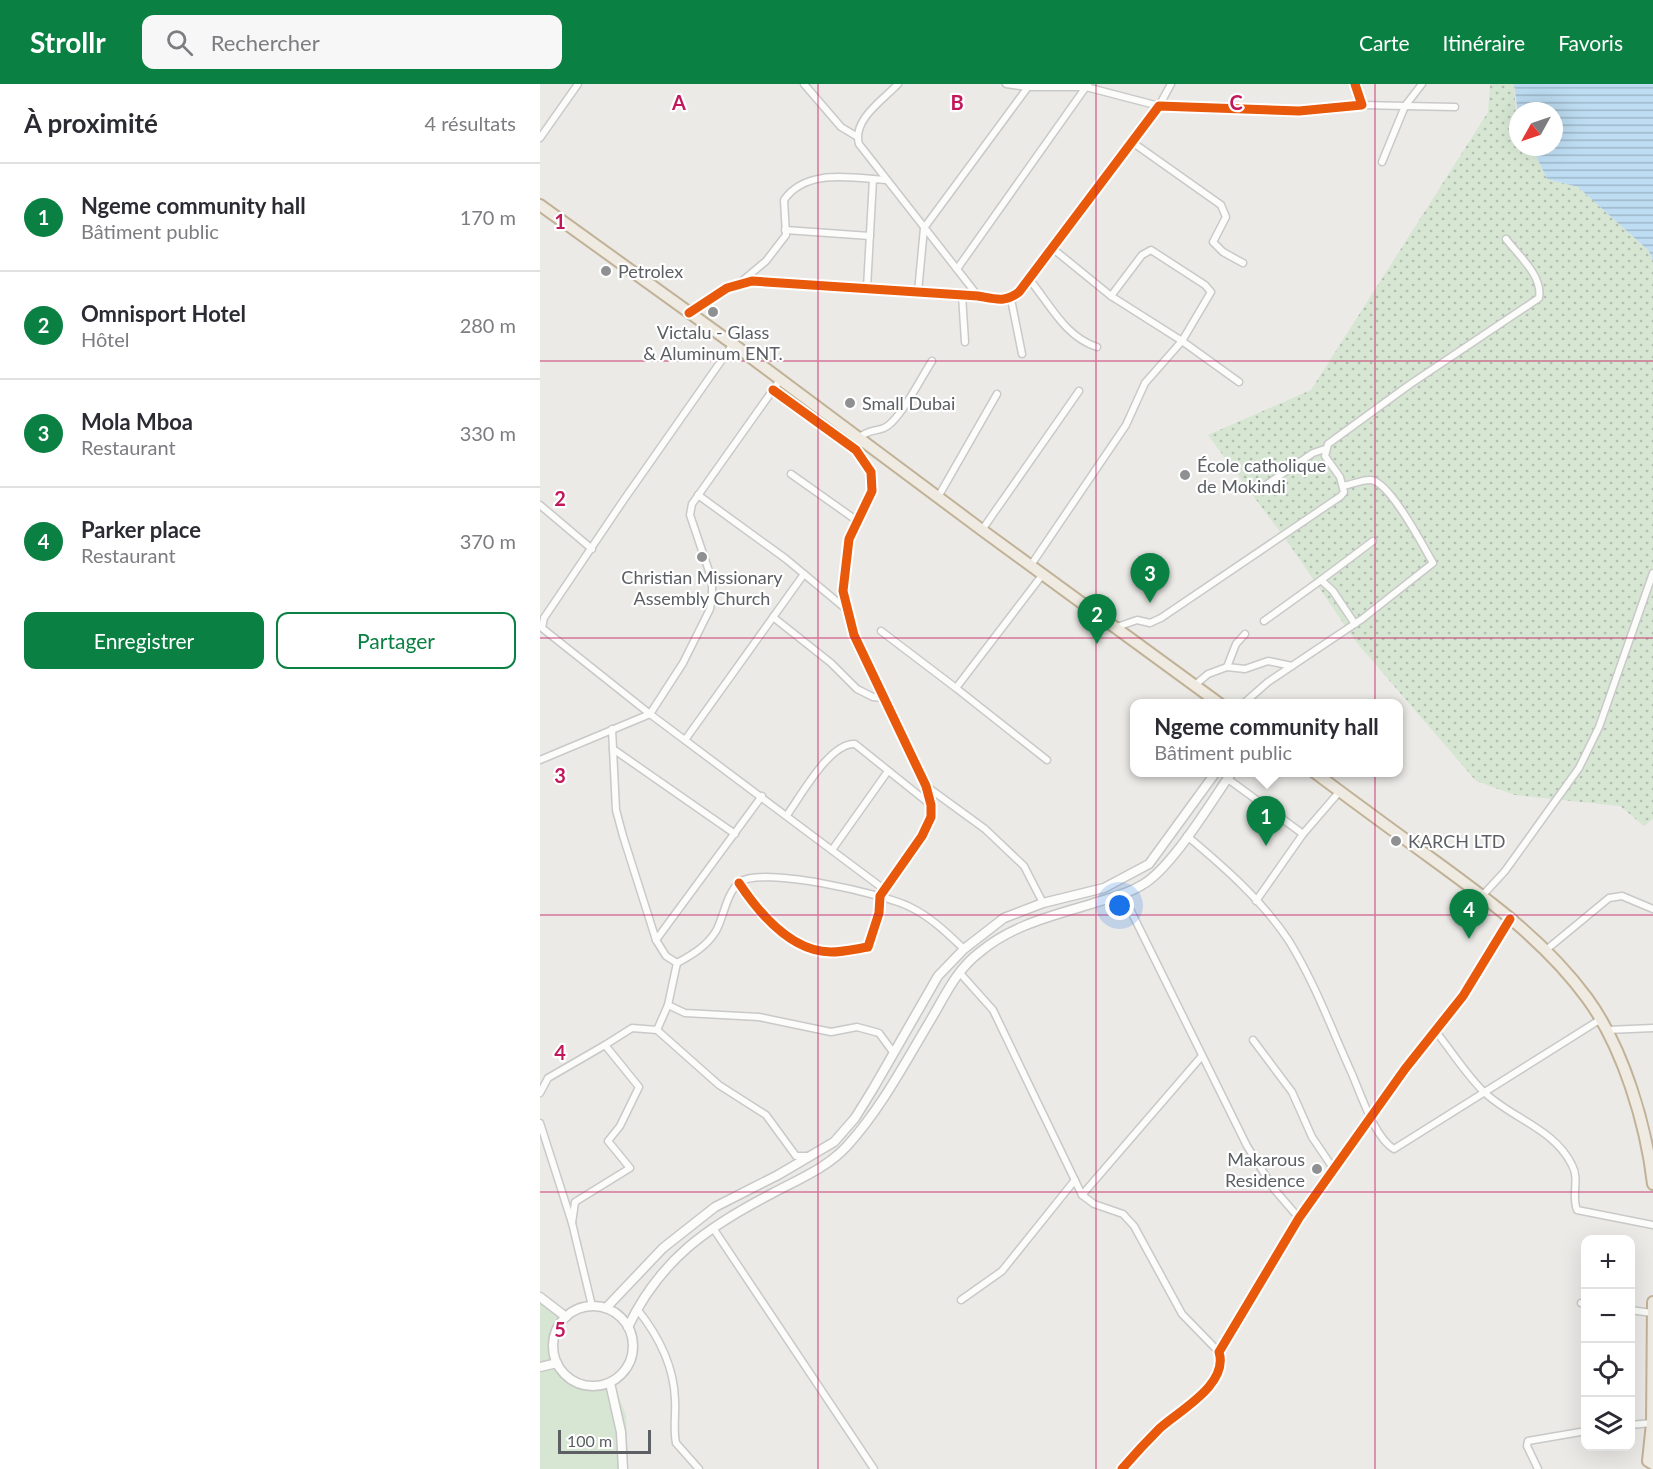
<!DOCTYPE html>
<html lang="fr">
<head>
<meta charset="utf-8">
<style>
  :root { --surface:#fff; --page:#f7f7f7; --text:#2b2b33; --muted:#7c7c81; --line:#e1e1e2; --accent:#0b8043 }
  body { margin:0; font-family:Lato,sans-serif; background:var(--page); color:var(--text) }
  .controls { position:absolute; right:18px; bottom:18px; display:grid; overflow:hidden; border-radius:12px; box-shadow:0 6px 24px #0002 }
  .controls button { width:54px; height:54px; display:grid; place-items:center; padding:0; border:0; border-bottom:2px solid var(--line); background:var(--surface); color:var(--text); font:30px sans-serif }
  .compass { position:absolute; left:969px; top:18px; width:54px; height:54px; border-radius:50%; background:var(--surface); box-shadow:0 6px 24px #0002; rotate:230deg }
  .scale { position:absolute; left:18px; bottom:15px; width:93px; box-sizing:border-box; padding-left:6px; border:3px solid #5c6064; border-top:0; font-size:16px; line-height:21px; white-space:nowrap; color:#5c6064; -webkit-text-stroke:4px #fff; paint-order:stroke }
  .you { position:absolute; left:580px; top:822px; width:21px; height:21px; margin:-15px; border:4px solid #fff; border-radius:50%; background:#1a73e8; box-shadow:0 0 0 9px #1a73e833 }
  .badge { display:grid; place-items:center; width:39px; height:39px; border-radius:50%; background:var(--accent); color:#fff; font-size:20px; font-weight:700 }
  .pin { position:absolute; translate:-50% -50px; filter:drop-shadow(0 2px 3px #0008) }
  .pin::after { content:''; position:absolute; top:32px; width:21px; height:18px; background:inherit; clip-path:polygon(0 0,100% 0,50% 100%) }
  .popup { position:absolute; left:590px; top:615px; width:273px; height:78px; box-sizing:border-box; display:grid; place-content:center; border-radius:12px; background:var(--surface); filter:drop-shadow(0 2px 4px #0005); font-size:20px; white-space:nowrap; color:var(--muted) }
  .popup b { font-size:22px; color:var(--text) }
  .popup::after { content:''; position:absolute; left:50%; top:100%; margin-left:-12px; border:12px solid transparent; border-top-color:var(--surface) }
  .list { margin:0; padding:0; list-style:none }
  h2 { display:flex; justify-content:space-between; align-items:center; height:78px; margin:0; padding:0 24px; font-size:26px }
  h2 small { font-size:20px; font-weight:400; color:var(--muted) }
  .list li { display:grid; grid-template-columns:39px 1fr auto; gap:18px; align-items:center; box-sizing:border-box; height:108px; padding:0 24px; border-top:2px solid var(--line) }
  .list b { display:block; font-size:22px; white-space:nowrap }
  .list p { margin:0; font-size:20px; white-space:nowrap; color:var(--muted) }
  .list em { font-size:20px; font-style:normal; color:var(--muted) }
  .actions { display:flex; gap:12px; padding:18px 24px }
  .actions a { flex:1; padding:14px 0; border:2px solid var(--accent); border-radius:12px; text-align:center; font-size:21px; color:var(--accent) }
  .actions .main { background:var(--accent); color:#fff }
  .icon { flex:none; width:33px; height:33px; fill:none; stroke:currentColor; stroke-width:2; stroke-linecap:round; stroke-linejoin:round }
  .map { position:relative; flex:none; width:1113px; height:1385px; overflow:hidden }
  header { display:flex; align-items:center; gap:36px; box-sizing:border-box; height:84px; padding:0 30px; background:var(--accent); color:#fff }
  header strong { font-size:28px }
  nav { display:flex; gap:33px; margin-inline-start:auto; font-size:21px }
  .search { width:420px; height:54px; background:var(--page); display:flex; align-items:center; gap:15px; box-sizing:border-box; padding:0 21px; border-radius:12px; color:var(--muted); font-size:22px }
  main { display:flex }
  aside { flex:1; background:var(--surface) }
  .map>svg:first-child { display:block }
</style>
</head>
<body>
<header>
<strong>Strollr</strong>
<div class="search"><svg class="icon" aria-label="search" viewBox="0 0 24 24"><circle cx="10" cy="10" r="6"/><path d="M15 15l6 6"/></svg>Rechercher</div>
<nav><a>Carte</a><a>Itinéraire</a><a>Favoris</a></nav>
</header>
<main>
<aside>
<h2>À proximité<small>4 résultats</small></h2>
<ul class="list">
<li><span class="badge">1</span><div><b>Ngeme community hall</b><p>Bâtiment public</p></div><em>170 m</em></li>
<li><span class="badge">2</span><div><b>Omnisport Hotel</b><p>Hôtel</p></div><em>280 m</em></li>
<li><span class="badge">3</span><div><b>Mola Mboa</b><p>Restaurant</p></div><em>330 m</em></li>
<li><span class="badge">4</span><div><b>Parker place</b><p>Restaurant</p></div><em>370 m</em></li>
</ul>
<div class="actions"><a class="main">Enregistrer</a><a>Partager</a></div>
</aside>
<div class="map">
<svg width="1113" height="1385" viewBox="0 0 1113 1385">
  <defs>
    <pattern id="grass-dots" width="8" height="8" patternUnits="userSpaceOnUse" patternTransform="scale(1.5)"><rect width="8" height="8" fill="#d6e6d3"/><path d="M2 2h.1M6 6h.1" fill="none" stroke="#b1beaf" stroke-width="1.8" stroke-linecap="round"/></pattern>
    <pattern id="water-rules" width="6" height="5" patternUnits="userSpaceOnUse" patternTransform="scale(1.5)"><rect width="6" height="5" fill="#beddf3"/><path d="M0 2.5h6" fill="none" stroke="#9eb7c8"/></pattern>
  </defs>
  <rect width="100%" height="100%" fill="#eceae7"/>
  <path fill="url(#grass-dots)" d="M950,0H974L978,63H992L1007,95L1038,103L1109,167L1113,177V735L1104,742L1080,722L975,711L936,697L817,559L749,460L668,351L771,306L948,28Z"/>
  <path fill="#d6e6d3" d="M0,1216L20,1234C0,1272 32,1322 74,1300L86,1332L88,1385H0Z"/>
  <path fill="url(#water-rules)" d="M974,0H1113V177L1109,167L1038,103L1007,95L992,63H1014V27H978V29Z"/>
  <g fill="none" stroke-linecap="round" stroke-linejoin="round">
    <defs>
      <g id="street">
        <path d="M264,0L301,43L316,52"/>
        <path d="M358,0C343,16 312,36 319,60L438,212"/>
        <path d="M466,0L488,3H546L619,22L631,0"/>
        <path d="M822,21L865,22L842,78"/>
        <path d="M865,22L915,23"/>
        <path d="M865,22L882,0"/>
        <path d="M0,54L38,0"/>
        <path d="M592,58L681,121L686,133L673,158L683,168L703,179"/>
        <path d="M245,146L330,152"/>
        <path d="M512,164L571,212L642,257L699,298"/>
        <path d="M417,185L548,0"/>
        <path d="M489,195C510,220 525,253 557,263"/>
        <path d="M201,198L226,177L246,151L244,116C266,84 312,94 346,96"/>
        <path d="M327,204L333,95"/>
        <path d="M378,208L384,144L488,3"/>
        <path d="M422,211L425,258"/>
        <path d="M471,215L482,270"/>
        <path d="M149,229L187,204L212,197L438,212C455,215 465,219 479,208L619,22L759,27L822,21L815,0"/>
        <path d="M193,260L83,417L4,534L2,544L110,630L345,806"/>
        <path d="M318,354C330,345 333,348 344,344C360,337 382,292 392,277"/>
        <path d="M251,390L316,436"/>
        <path d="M720,405L773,369L785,365"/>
        <path d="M158,411L246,475L306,525"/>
        <path d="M398,413L457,310"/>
        <path d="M0,421L52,465"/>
        <path d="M442,446L539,307"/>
        <path d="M491,481L586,341L605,299L642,257L671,208L665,201L611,166L602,171L571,212"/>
        <path d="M503,490L416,604L507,676"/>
        <path d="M781,496L833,457"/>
        <path d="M233,533L291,579L317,605L333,613L343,614"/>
        <path d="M724,537L781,496L793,507L815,540"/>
        <path d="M577,543L597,536L610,539L621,534L801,412L804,408L800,393L785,372L788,360L869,301L999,214C1003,192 979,172 966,155"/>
        <path d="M341,547L416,604"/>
        <path d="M687,583L696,560L705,550"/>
        <path d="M655,601L668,590L687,583L705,585L728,577L752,582"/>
        <path d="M703,620L728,598L822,535L893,479C883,462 850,398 831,396C823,395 811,401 803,402"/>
        <path d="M72,645L76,726L83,752L116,856L126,872L137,879"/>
        <path d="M145,656L264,490"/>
        <path d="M73,665L195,750"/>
        <path d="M0,676L110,630L143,579L170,525L172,514V496L150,431L152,420L240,296"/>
        <path d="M688,695L763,750"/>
        <path d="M386,702L445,745L484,782L503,819"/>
        <path d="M247,731C261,712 290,658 315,660L391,721"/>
        <path d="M647,752C684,783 722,816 749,857C775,899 792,946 812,990C821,1011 835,1054 854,1065L1061,935"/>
        <path d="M292,766L348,687"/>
        <path d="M199,799C219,829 251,868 291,868C303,868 316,865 328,863L339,829L340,812L382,752L391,733V721L386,702L314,551L303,507L309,455L332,407L331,388L316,366L233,306"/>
        <path d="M583,811L707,1062L734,1105L759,1134"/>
        <path d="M942,812L965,787L1039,684L1059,643L1113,489"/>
        <path d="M716,817L763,750L800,707"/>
        <path d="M116,856L222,712"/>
        <path d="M1006,866L1069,814L1082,812L1113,825"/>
        <path d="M137,879C152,871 167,862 176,847C184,833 186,809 200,798C222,782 345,810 370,823C391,833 408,850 424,865"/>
        <path d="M419,888L453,926L542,1111L554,1120L583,1130L594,1142L642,1230L679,1268"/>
        <path d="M128,921L145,929L219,933L291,948L317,943L339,949L353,968"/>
        <path d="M117,946L179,1001L226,1031L256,1072H268"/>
        <path d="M1067,946L1113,944"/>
        <path d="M897,949C912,968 926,990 943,1007C970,1034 1014,1044 1032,1081C1040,1096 1031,1111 1037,1126L1113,1141"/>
        <path d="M713,956L752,1008L772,1053L793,1084"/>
        <path d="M65,961L92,944L117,946L128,921L137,879"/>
        <path d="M0,1009L8,994L65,961L99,1003L80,1042L68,1057L90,1084L35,1118L32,1139"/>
        <path d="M0,1039L32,1139L52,1222"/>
        <path d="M542,1111L661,973"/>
        <path d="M173,1144L334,1385"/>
        <path d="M421,1216L462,1187L535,1096"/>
        <path d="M1041,1219L1046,1220"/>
        <path d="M97,1225C118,1251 134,1281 135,1316C136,1330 133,1345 136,1359L159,1385"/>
        <path d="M1090,1226L1112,1229"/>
        <path d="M1090,1341L1112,1339"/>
        <path d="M582,1385C594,1371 607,1357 620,1344C640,1326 689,1300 679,1268L759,1134L865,985L923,912L970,835"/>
        <path d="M998,1385L987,1362L988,1357L1046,1347"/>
      </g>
      <g id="secondary">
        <path d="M0,1213L26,1233"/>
        <circle cx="53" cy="1262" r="40"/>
        <path d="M66,1224L123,1164L175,1123L238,1091L294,1058L315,1034L333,1005L398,892L424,865L464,834L503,819L564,804L609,780L676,688"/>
        <path d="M88,1243C120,1176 167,1143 231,1110C257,1096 287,1084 307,1062C340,1026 365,979 390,937C405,912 416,886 440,868C472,841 512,832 551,820C569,814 586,811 602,801C632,784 671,718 692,688"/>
        <path d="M0,1283L17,1279"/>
        <path d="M70,1299L81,1348L83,1385"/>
      </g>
      <g id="highway">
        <path d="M0,121L193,260L442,446L680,620"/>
        <path d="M774,688C814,718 855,748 895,777C950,817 1006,858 1047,914C1083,963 1106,1040 1113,1100"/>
        <path d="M1113,1218L1112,1339L1108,1377L1113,1380"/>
      </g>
    </defs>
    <use href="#street" stroke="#c8c9c8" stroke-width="9"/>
    <use href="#secondary" stroke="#c7c7c7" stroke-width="11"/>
    <use href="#highway" stroke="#c1b297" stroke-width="14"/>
    <use href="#street" stroke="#fcfcfb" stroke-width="6"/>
    <use href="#secondary" stroke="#fcfcfb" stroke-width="8"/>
    <use href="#highway" stroke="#efebe2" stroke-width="10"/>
    <defs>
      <g id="cycleway">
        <path d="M149,229L187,204L212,197L438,212C455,215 465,219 479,208L619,22L759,27L822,21L815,0"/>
        <path d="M199,799C219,829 251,868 291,868C303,868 316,865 328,863L339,829L340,812L382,752L391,733V721L386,702L314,551L303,507L309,455L332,407L331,388L316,366L233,306"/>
        <path d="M582,1385C594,1371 607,1357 620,1344C640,1326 689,1300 679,1268L759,1134L865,985L923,912L970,835"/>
      </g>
    </defs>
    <use href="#cycleway" stroke="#fff" stroke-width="13"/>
    <use href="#cycleway" stroke="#e8590c" stroke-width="9"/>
  </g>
  <path fill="none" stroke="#c2185b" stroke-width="1.5" stroke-opacity="0.55" d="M278,0V1385M556,0V1385M835,0V1385M0,277H1113M0,554H1113M0,831H1113M0,1108H1113"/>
  <g fill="#8e9092" stroke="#fff" stroke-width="2">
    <circle cx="66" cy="187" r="6"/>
    <circle cx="173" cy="228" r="6"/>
    <circle cx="310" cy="319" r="6"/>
    <circle cx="645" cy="391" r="6"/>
    <circle cx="162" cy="473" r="6"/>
    <circle cx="856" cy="757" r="6"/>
    <circle cx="777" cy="1085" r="6"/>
  </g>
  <g text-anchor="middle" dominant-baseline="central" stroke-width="4.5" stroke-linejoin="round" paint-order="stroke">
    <g font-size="18" fill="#5c6064" stroke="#fff" text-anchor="start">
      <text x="78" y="187">Petrolex</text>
      <text x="173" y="248" text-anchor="middle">Victalu - Glass<tspan x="173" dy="21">&amp; Aluminum ENT.</tspan></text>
      <text x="322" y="319">Small Dubai</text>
      <text x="657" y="381">École catholique<tspan x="657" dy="21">de Mokindi</tspan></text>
      <text x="162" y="493" text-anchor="middle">Christian Missionary<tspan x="162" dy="21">Assembly Church</tspan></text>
      <text x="868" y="757">KARCH LTD</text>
      <text x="765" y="1075" text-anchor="end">Makarous<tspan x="765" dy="21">Residence</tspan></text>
    </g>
  </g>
  <g font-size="20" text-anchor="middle" font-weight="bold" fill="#c2185b" stroke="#fff" stroke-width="4.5" stroke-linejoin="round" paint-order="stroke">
    <text x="139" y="26">A</text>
    <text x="417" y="26">B</text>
    <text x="696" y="26">C</text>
    <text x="20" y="145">1</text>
    <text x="20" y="422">2</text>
    <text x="20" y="699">3</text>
    <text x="20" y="976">4</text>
    <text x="20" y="1253">5</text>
  </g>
</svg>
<div class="controls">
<button>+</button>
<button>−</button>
<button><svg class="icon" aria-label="locate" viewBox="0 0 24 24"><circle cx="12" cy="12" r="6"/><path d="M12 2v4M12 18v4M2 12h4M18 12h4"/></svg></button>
<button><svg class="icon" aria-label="layers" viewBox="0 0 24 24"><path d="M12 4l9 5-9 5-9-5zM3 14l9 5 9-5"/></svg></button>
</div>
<svg class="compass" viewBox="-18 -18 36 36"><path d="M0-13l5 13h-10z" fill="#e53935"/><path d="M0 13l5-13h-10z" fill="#7c7c81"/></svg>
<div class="scale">100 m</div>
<div class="you"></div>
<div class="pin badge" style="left:726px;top:762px">1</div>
<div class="popup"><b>Ngeme community hall</b>Bâtiment public</div>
<div class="pin badge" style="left:557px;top:560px">2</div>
<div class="pin badge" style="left:610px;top:519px">3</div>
<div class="pin badge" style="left:929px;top:855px">4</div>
</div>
</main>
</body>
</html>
